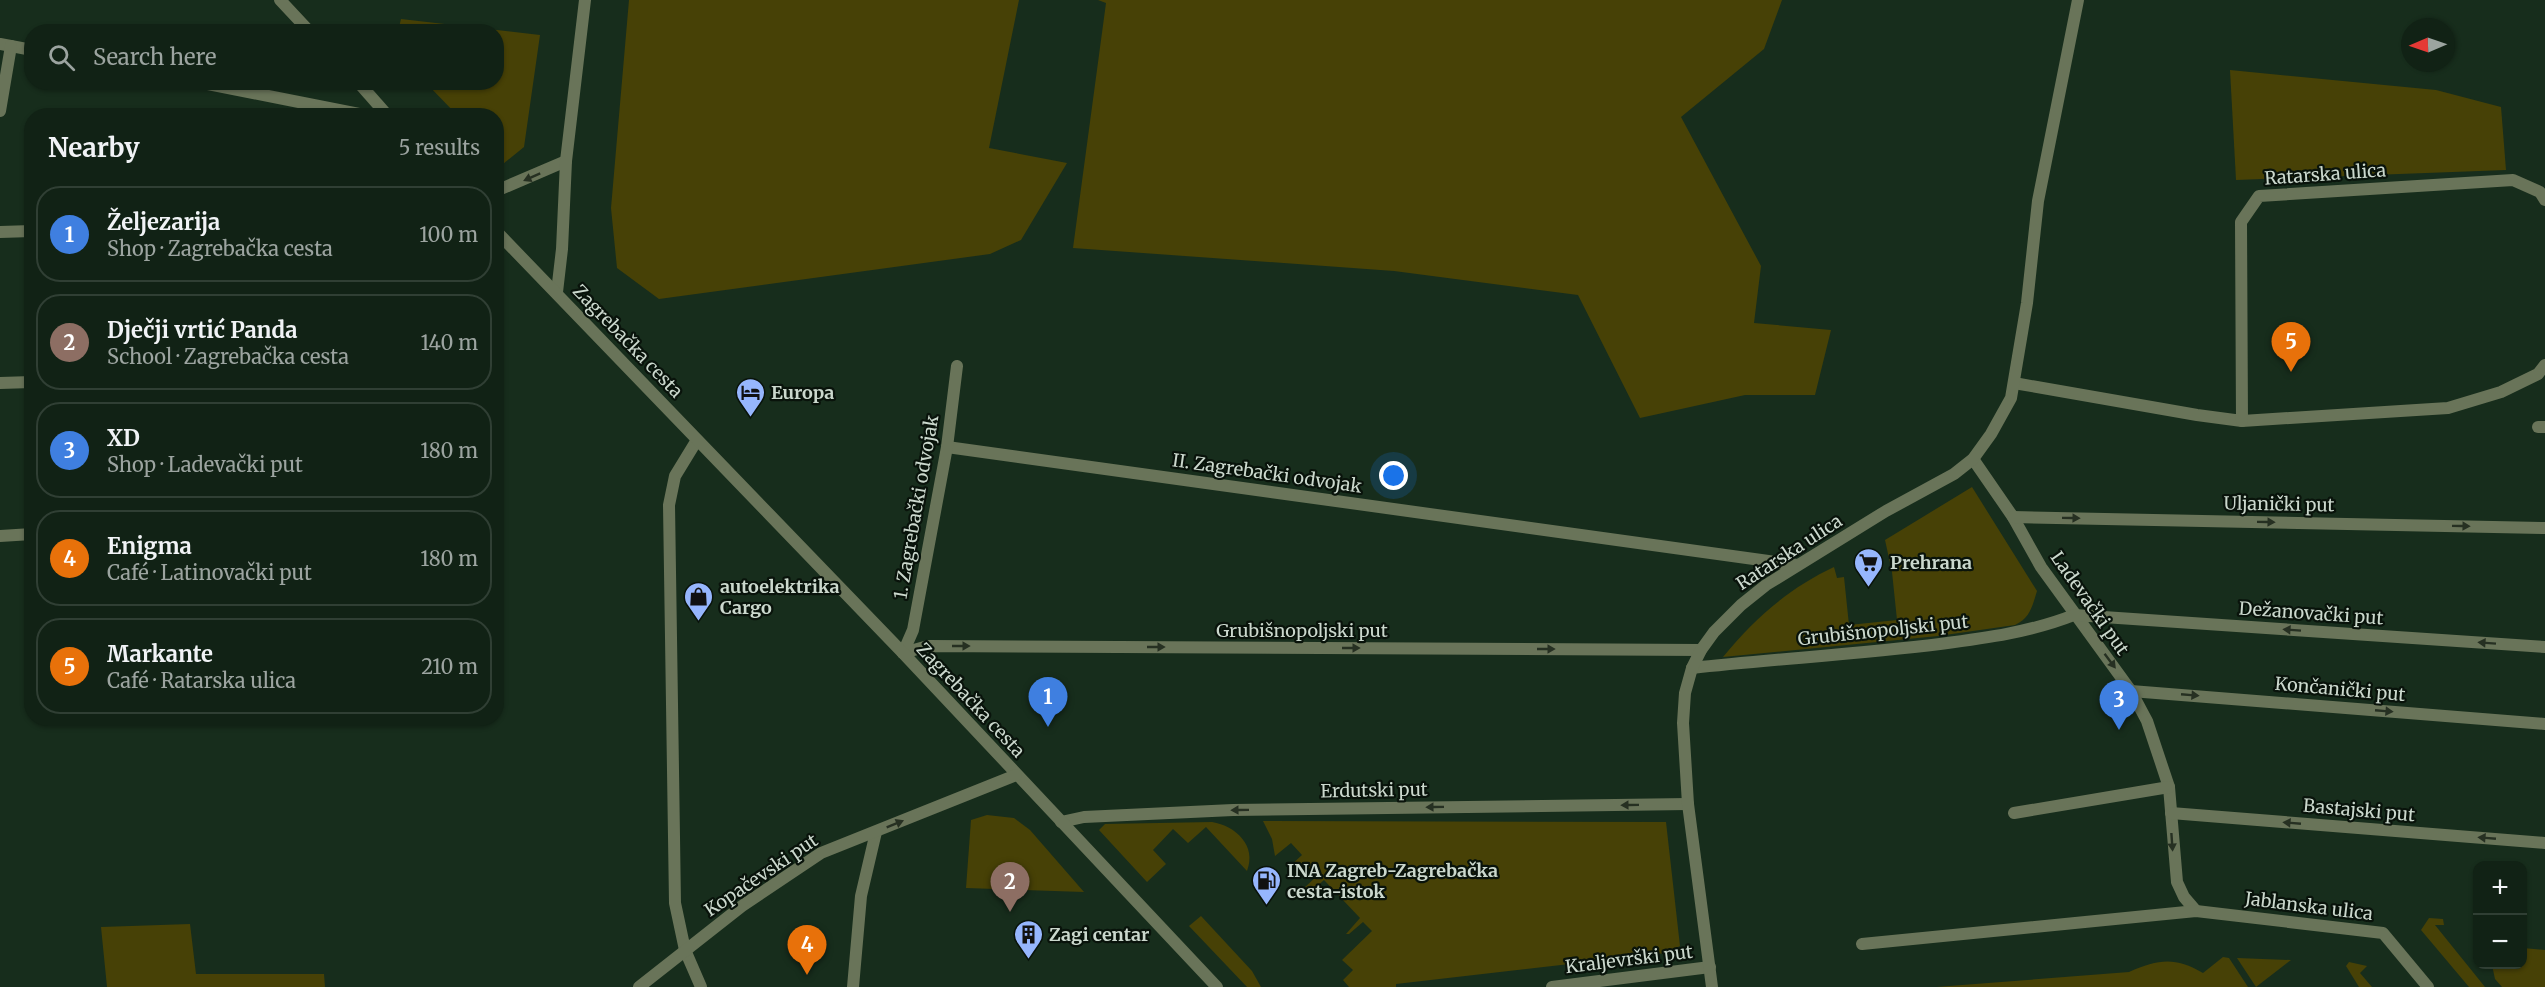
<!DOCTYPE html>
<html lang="en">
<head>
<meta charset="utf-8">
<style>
  :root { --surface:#112215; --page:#1a2a1e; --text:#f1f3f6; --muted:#9ca4a0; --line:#303f34; --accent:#0b8043 }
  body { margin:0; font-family:Merriweather,serif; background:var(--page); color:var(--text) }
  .controls { position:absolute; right:18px; bottom:18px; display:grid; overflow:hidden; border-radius:12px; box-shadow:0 2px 4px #0004 }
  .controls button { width:54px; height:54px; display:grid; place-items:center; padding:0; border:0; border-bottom:2px solid var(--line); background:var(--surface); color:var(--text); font:30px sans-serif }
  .compass { position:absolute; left:2401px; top:18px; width:54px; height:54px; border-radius:50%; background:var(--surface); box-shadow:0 2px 4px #0004; rotate:268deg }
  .you { position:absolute; left:1394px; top:476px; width:21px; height:21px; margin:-15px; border:4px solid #fff; border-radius:50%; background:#1a73e8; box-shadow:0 0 0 9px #1a73e833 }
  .badge { display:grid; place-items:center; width:39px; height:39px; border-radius:50%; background:var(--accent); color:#fff; font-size:20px; font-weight:700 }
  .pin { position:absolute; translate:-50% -50px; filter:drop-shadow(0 2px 3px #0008) }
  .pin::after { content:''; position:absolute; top:32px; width:21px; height:18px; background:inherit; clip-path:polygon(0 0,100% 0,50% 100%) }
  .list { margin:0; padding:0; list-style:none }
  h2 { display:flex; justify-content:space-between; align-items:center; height:78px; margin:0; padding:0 24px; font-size:26px }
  h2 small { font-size:20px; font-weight:400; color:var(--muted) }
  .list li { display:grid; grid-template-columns:39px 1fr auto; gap:18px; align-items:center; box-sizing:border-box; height:96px; margin:0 12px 12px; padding:0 12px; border:2px solid var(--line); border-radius:24px }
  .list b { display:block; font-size:22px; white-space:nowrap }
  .list p { margin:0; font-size:20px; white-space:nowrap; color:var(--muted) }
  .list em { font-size:20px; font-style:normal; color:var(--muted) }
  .icon { flex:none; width:33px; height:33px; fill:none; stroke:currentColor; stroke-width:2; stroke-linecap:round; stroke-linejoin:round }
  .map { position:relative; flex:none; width:2545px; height:987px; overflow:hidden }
  .search { position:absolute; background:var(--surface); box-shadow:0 2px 4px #0004; left:24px; top:24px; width:480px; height:66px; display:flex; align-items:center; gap:15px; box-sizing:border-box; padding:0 21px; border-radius:24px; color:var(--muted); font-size:22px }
  .panel { position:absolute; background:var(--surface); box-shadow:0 2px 4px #0004; left:24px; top:108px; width:480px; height:618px; border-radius:24px }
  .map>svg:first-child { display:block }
</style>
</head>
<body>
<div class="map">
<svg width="2545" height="987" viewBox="0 0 2545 987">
  <rect width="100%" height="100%" fill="#172d1c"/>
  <g fill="#474106">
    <path d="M629,0H1019L989,148L1067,163L1021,240L990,254L659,299L617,268L611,208Z"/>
    <path d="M1098,0H1782L1764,49L1681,117L1761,266L1754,323L1831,330L1815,395H1745L1640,418L1578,295L1394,271L1073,248L1106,3Z"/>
    <path d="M401,19L540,35L524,147L503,164L497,157L496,116L457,115L426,83L496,82V32L398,31Z"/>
    <path d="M2230,70L2436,90L2501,107L2506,170L2236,180Z"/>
    <path d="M1972,487L2037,591C2032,607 2030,618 2015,625L1938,636L1723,657C1754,619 1789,588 1834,567L1837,578L1844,577L1849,625L1897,620L1892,572L1885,540Z"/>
    <path d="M987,815L1014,818L1030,830L1084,892L966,888L971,820Z"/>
    <path d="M1263,821L1666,822L1680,946L1666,953L1396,984V987H1349L1343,980L1353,970L1342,960L1372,931L1363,922L1349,934H1346L1360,918L1324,880L1313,890L1306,891L1304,888L1317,876L1303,862L1289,873L1291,865L1302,855L1291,843L1275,856L1272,839Z"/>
    <path d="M1212,822C1236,826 1257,846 1247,871L1206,827L1188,843L1173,829L1153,850L1166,864L1147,882L1099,830L1105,824Z"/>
    <path d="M1201,916L1252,971L1261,987H1247L1189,926Z"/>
    <path d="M2429,918L2443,919L2444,925H2435L2485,987H2469L2421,930Z"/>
    <path d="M190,924L196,974H324L325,987H107L101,927Z"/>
    <path d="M2523,948L2545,950V987H2502L2495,979L2492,965L2522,964Z"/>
    <path d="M2223,957L2229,958L2248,987H1936L2129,972C2159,959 2175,957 2203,973Z"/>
    <path d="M2237,958L2291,960L2256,987Z"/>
    <path d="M2349,962L2367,966L2360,973L2372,987H2359L2346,966Z"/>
  </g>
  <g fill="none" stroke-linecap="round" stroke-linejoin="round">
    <g stroke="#697459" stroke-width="12">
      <path d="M0,44L32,50"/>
      <path d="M198,82L359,114"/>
      <path d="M0,111L11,46"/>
      <path d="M496,191L566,161"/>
      <path d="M0,232L32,231"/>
      <path d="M557,292L562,249L566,161L585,0"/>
      <path d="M0,383L32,382"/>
      <path d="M2014,383L2197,415L2242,421L2448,408L2501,392L2538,374L2545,365"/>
      <path d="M2242,421L2241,222L2259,196L2513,180L2540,192L2545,200"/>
      <path d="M2538,427H2545"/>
      <path d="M697,440L675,476L669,505L675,903L685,950L701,987"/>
      <path d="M947,447L1797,565"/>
      <path d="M1973,459L2013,517L2041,567L2131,691L2147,721L2169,787L2177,882L2184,897L2196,911"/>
      <path d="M2013,517L2545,528"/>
      <path d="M0,536L32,534"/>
      <path d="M903,653L928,646L1701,650"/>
      <path d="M903,653L913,630L947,447L957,366"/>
      <path d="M1692,668C1775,659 1858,654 1940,644C1986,638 2031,632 2074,615L2545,647"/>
      <path d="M2131,691L2545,724"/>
      <path d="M2014,813L2169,787"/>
      <path d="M2171,813L2545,843"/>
      <path d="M1061,822L1084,817L1233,810L1688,804"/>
      <path d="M1862,944L2196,911L2383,933L2428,987"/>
      <path d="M853,987L861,896L876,832"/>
      <path d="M1552,987L1710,967"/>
      <path d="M1712,987L1688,804L1683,723L1685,693L1692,668L1701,650L1714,632L1741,605L1766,585L1886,511L1954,474L1973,459L1991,434L2011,398L2027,303L2038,201L2078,0"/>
    </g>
    <g stroke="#697459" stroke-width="12">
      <path d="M280,0L310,32"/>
      <path d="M358,82L388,116"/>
      <path d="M496,231L903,653L1217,987"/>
      <path d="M639,987L742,906L821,853L1016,775"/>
    </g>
  </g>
  <defs><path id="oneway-solid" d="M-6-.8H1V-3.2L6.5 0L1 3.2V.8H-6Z" transform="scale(1.5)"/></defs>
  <g fill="#263022">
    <use href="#oneway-solid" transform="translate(532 177) rotate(156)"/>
    <use href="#oneway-solid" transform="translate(2071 518) rotate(1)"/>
    <use href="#oneway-solid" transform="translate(2266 522) rotate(1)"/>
    <use href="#oneway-solid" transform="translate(2461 526) rotate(1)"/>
    <use href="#oneway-solid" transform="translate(2292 630) rotate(-176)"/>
    <use href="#oneway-solid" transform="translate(2487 643) rotate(-176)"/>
    <use href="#oneway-solid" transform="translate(961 646)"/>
    <use href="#oneway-solid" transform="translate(1156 647)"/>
    <use href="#oneway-solid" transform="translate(1351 648)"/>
    <use href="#oneway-solid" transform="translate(1546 649)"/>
    <use href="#oneway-solid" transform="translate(2110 661) rotate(53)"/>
    <use href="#oneway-solid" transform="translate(2190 695) rotate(5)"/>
    <use href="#oneway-solid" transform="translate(2384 711) rotate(5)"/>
    <use href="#oneway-solid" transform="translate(1630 805) rotate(179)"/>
    <use href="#oneway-solid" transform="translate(1435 807) rotate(179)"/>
    <use href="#oneway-solid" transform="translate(1240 810) rotate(179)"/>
    <use href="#oneway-solid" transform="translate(2292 823) rotate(-175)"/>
    <use href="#oneway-solid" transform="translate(895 824) rotate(-22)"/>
    <use href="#oneway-solid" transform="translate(2487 838) rotate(-175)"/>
    <use href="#oneway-solid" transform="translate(2172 842) rotate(86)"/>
  </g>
  <defs>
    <symbol id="hotel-pin" viewBox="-11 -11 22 30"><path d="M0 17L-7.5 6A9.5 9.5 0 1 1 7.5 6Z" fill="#96b6fd" stroke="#09130b"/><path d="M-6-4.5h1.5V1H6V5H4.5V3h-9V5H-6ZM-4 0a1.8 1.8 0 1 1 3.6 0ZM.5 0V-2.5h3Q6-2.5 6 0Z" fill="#111"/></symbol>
    <symbol id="supermarket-pin" viewBox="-11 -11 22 30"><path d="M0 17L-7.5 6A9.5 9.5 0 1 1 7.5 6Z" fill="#96b6fd" stroke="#09130b"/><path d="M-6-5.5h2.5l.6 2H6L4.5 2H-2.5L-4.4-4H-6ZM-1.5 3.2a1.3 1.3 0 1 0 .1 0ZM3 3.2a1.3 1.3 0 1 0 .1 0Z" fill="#111"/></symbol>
    <symbol id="shop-pin" viewBox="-11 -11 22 30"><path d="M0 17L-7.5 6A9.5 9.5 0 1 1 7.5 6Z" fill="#96b6fd" stroke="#09130b"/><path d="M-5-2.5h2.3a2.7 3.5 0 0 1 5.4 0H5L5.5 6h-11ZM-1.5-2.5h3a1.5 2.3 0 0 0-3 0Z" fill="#111"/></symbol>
    <symbol id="fuel-pin" viewBox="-11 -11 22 30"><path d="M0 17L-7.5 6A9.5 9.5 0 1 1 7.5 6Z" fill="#96b6fd" stroke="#09130b"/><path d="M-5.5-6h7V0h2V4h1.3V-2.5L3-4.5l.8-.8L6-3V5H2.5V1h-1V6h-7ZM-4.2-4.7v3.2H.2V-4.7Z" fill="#111"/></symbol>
    <symbol id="building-pin" viewBox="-11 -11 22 30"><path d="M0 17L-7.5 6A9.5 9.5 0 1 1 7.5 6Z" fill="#96b6fd" stroke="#09130b"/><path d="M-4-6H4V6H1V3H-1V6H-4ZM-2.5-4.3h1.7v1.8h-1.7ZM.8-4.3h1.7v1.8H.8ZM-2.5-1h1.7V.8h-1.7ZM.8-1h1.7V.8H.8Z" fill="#111"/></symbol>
  </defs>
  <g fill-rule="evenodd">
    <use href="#hotel-pin" x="734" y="376" width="33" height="45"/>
    <use href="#supermarket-pin" x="1852" y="546" width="33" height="45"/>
    <use href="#shop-pin" x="682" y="580" width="33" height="45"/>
    <use href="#fuel-pin" x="1250" y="864" width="33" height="45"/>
    <use href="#building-pin" x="1012" y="918" width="33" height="45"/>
  </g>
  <g text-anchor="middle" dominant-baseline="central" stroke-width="4.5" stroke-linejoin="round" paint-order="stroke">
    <g font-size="18" fill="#cbd8cd" stroke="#09130b">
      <text transform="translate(2325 174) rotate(-4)">Ratarska ulica</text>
      <text transform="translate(628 341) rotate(46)">Zagrebačka cesta</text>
      <text transform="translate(1267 473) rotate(8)">II. Zagrebački odvojak</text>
      <text transform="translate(2279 504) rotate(1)">Uljanički put</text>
      <text transform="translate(916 507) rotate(-80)">1. Zagrebački odvojak</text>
      <text transform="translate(1789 552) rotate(-33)">Ratarska ulica</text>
      <text transform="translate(2090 603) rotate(55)">Ladevački put</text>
      <text transform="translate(2311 613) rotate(4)">Dežanovački put</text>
      <text x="1302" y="630">Grubišnopoljski put</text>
      <text transform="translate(1883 630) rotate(-6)">Grubišnopoljski put</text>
      <text transform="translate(2340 689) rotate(5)">Končanički put</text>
      <text transform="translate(971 700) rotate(47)">Zagrebačka cesta</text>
      <text transform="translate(1374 790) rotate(-1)">Erdutski put</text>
      <text transform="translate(2359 810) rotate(5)">Bastajski put</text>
      <text transform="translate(761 875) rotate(-34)">Kopačevski put</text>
      <text transform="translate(2309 906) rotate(7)">Jablanska ulica</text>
      <text transform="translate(1629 959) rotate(-7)">Kraljevrški put</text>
    </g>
    <g font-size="18" font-weight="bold" fill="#cbd8cd" stroke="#09130b" text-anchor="start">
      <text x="771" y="392">Europa</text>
      <text x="1890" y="562">Prehrana</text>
      <text x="720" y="586">autoelektrika<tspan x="720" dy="21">Cargo</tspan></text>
      <text x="1287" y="870">INA Zagreb-Zagrebačka<tspan x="1287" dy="21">cesta-istok</tspan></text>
      <text x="1049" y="934">Zagi centar</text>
    </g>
  </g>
</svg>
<div class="controls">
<button>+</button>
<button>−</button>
</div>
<svg class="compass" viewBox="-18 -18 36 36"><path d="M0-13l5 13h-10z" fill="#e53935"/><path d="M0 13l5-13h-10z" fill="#9ca4a0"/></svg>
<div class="you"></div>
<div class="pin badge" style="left:1048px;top:727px;background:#3f7fe0">1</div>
<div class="pin badge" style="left:1010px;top:912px;background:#8d6e63">2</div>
<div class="pin badge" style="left:2119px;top:730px;background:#3f7fe0">3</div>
<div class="pin badge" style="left:807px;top:975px;background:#e8710a">4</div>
<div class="pin badge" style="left:2291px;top:372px;background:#e8710a">5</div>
<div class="search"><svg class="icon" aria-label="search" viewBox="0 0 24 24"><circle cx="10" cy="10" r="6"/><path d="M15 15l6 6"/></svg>Search here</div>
<section class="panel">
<h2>Nearby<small>5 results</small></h2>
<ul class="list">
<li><span class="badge" style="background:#3f7fe0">1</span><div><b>Željezarija</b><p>Shop · Zagrebačka cesta</p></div><em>100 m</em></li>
<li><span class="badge" style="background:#8d6e63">2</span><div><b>Dječji vrtić Panda</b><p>School · Zagrebačka cesta</p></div><em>140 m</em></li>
<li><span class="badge" style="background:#3f7fe0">3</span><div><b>XD</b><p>Shop · Ladevački put</p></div><em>180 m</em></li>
<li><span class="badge" style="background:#e8710a">4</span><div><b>Enigma</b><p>Café · Latinovački put</p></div><em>180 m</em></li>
<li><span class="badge" style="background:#e8710a">5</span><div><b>Markante</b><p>Café · Ratarska ulica</p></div><em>210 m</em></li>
</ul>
</section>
</div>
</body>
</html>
